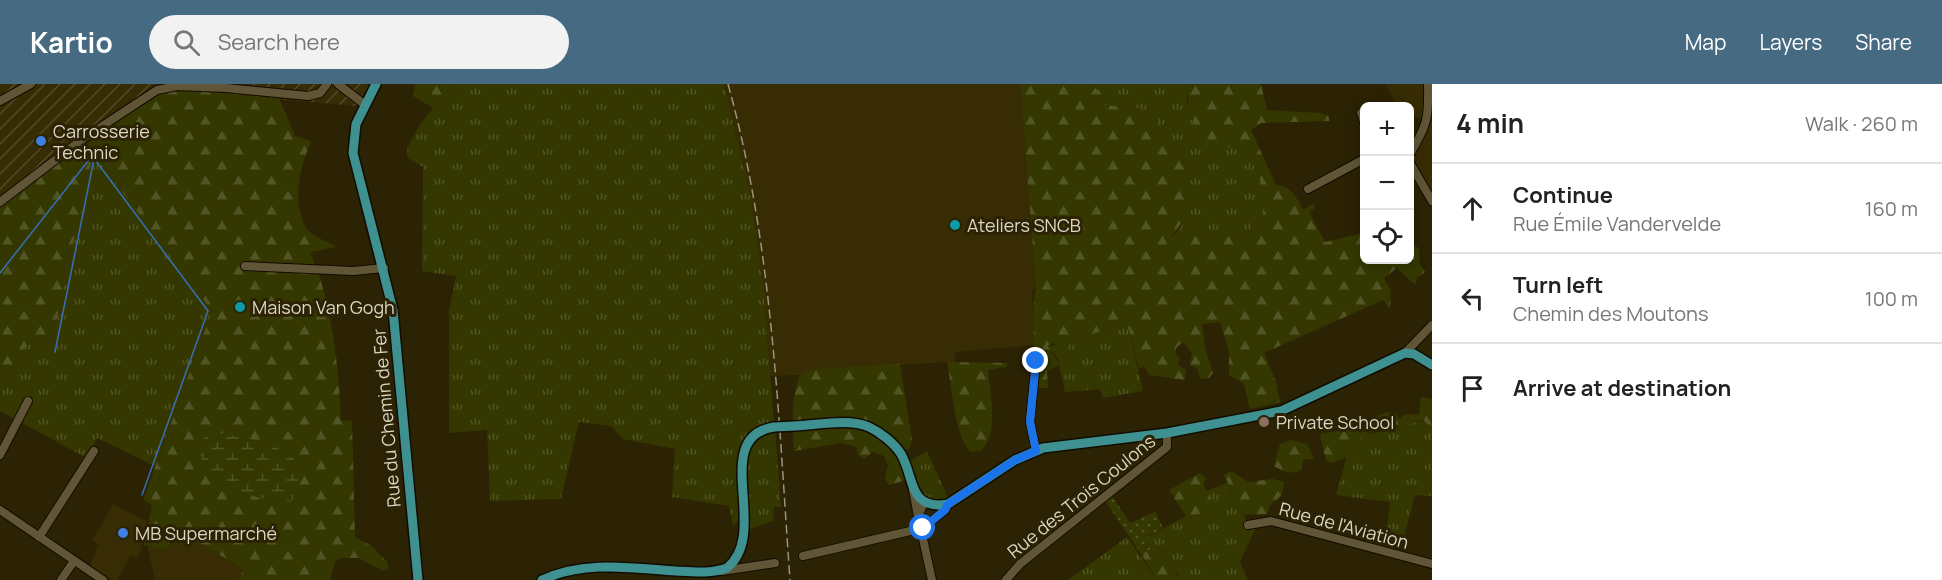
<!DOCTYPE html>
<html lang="en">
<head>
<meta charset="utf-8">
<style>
  :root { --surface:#fff; --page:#f2f2f2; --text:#222; --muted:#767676; --line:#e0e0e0; --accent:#466a81 }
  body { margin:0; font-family:Manrope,sans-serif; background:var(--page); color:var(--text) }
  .controls { position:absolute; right:18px; top:18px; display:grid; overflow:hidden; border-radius:9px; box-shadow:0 3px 15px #0003 }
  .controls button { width:54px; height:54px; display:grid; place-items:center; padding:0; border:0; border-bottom:2px solid var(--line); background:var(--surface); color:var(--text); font:30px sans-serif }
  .stop { position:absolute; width:18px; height:18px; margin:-14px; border:4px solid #1a73e8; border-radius:50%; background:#fff }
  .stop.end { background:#1a73e8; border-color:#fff; box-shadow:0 2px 6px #0008 }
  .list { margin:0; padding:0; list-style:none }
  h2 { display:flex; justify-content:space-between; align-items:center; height:78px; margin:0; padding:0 24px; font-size:26px }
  h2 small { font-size:20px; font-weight:400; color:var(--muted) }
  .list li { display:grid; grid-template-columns:39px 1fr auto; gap:18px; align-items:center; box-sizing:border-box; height:90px; padding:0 24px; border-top:2px solid var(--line) }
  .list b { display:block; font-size:22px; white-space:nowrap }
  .list p { margin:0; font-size:20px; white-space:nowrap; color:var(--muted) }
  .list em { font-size:20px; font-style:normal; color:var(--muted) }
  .icon { flex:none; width:33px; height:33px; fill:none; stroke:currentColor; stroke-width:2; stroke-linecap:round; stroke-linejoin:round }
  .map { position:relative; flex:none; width:1432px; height:496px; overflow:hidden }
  header { display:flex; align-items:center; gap:36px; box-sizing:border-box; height:84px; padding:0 30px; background:var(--accent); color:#fff }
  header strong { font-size:28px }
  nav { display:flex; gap:33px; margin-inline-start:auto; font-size:21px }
  .search { width:420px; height:54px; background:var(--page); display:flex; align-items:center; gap:15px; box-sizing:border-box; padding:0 21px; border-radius:33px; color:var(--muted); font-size:22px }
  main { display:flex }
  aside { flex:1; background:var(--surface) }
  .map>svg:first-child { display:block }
</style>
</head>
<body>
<header>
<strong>Kartio</strong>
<div class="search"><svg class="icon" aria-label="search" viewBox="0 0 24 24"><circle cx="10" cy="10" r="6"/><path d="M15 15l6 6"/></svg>Search here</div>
<nav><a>Map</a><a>Layers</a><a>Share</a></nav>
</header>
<main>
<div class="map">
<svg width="1432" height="496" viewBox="0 0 1432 496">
  <defs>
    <pattern id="industrial-furrows" width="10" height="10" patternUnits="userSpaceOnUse" patternTransform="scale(1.5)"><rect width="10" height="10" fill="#372c03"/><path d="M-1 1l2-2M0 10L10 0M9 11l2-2" fill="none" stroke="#534a26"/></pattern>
    <pattern id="grass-tufts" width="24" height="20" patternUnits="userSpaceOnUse" patternTransform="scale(1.5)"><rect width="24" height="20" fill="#343800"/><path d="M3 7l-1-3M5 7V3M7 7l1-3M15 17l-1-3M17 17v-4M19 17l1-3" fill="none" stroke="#515424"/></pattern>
    <pattern id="forest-firs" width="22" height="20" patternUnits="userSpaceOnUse" patternTransform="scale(1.5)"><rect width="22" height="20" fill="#343800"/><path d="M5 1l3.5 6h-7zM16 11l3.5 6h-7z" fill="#515424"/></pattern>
    <pattern id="wetland-marsh" width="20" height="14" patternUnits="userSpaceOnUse" patternTransform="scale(1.5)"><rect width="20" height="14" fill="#343800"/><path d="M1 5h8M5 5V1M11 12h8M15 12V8" fill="none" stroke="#515424"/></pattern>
    <pattern id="garden-dots" width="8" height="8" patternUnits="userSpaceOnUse" patternTransform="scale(1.5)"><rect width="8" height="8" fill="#343800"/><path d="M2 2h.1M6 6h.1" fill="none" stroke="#515424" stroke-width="1.8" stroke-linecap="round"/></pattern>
  </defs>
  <rect width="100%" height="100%" fill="#2c2204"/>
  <g fill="#372c03">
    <path d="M724,0H1020L1036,203L1032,207L1036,261L955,268V278L812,285L800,291L770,292L763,199L751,113Z"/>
    <path d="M1386,0H1432V117L1410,79V70L1427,38L1410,30V22H1397Z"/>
    <path d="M113,420L147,437L138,475L131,471L117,496H112L90,482L98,461L92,456Z"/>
    <path d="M172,443L245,485L238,496H155L147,461L168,466Z"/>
  </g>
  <path fill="url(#industrial-furrows)" d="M0,0H370L356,22L233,11L219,6L121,33L50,82L0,121Z"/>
  <g fill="url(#grass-tufts)">
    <path d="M452,0H724L751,113L763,199L774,339C758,342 746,346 744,364L757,353L775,345L781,423H774L773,437L750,445L745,430L733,442L729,422L672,413L675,365L623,355L611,342L579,338L561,415L490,417L487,346L449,349V226L456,192L422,187L423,83L408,74L407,64L421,39Z"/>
    <path d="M1088,0H1187V19L1255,62L1250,74L1262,97L1265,127L1244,153L1198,150L1164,161L1181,143L1190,96L1182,75L1163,43L1146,25L1105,21L1100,7Z"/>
    <path d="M87,67L98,74L212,227L155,382L97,354L87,374L0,327V296L31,257L49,253Z"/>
    <path d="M1116,243L1129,245L1143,307L1103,314L1100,305L1065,308L1058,275L1048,263Z"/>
    <path d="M1425,336L1432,347V412L1415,411L1399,471L1384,467L1390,418L1336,411L1349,365L1362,352Z"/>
    <path d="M927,367L950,418L924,419L905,380Z"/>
    <path d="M1227,399L1248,440L1259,437L1240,478L1248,496H1179L1178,490L1168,479L1163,464L1154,463L1148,453L1186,432H1194L1211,416L1206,407Z"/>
    <path d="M1127,453L1157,496H1068Z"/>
  </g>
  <g fill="url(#forest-firs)">
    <path d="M413,0H452L433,24L413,12L415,2Z"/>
    <path d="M1020,0H1088L1100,7L1105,21L1146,25L1163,43L1182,75L1190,96L1193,123L1166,160L1198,150L1244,153L1265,127L1257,112C1265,97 1257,88 1250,74L1255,61L1251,59L1246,64C1200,66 1188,43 1187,0H1261L1267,26L1321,29L1329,32V37L1261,39L1251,46L1276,101C1291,102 1297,113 1303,126L1313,120L1315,124L1309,128L1325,158L1364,149V176H1410V160L1419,164L1420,181L1425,188L1417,194L1415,201L1397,184L1384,194L1391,207L1390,226L1383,216L1264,269L1278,303L1276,304L1281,318L1250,325L1244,300L1229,291V268L1220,238L1202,240L1205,264L1213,289L1209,294L1200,295L1197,284L1190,281L1192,269L1183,258L1177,263L1175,268L1180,276L1177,280L1186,286L1185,296L1149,291L1144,283L1139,284L1129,245L1116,243L1071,256L1068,264L1063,267L1053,259L1048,262L1059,280L1047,288L1048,304H1034C1037,270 1030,234 1036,203Z"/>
    <path d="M177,6C212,6 245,12 279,14L295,52L312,57C300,79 292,118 305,142C310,152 327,157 336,163L310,168C332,216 339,284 341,337L352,336L355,453L372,462L388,479V485L383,487L358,474H340L335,478L330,496H238L244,485L172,443L168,466L144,461L152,421L143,416L212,227L97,74H92L54,247L49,253L31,257L0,296V121C19,106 62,65 85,64C105,37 144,12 177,6Z"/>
    <path d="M947,278L1008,279L1006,283L988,286C990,312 1000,346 981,367L971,368C956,358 951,299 947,278Z"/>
    <path d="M900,280L912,356L909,365L901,370L910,395L889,401L885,395L888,381L884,372L873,368L864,375L858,371L857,363L841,359L794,367C793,340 790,316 800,291L812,285Z"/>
    <path d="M1421,313L1432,315V347L1424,336L1416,337L1405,344C1387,337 1352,353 1348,373L1331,379L1326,377L1320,352L1322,349L1334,348L1387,328L1396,329L1400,335L1403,331L1419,330Z"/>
    <path d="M1291,356L1307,360L1313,372V375H1303L1302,385C1295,392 1281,387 1274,382L1280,360Z"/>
    <path d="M1231,387L1248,398L1273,395L1284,398L1282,411L1270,421L1267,430L1243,431L1224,391Z"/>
    <path d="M1200,389L1206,394L1203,401L1211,416L1216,419L1193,432H1186L1169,406Z"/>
    <path d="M1154,463L1163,464L1168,479L1174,483L1179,496H1157L1141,470Z"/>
  </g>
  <path fill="url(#wetland-marsh)" d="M223,349C259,357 325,366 291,417C260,420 184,395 204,354Z"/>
  <path fill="url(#garden-dots)" d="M1112,412L1130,439L1155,428L1163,444L1148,452L1154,463L1141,470L1105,417Z"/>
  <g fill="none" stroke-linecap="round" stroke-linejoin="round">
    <g stroke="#386eb4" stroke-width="1.5">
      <path d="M90,69L208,227L142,411"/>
      <path d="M0,189L92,72"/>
      <path d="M55,268L94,75"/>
    </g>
    <defs>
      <g id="minor">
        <path d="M338,0L364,20"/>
        <path d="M0,17L31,0"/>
        <path d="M1361,29L1364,38"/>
        <path d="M1410,70C1427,41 1429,35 1428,0"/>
        <path d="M1410,79L1432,117"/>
        <path d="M1308,105L1364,75"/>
        <path d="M0,118L84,54L157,6L177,2L226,4L308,12L320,9L327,0"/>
        <path d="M245,182L353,187L384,184"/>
        <path d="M1405,269L1432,241"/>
        <path d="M1036,277L1030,337L1036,367"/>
        <path d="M0,371L28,317"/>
        <path d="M913,406L918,432"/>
        <path d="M924,419L918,432L932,496"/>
        <path d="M0,426L103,496"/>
        <path d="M1248,441L1271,437L1432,480"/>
        <path d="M39,453L94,367"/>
        <path d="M803,472L923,444L945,426L948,420"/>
        <path d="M722,487L775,479"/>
        <path d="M61,496L74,477"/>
        <path d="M1006,496L1020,480L1167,363V349"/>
      </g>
      <g id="major">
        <path d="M376,0L356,40L353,69L393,226L418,496"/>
        <path d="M795,342C817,341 849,334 869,343C880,348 894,359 901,370C915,394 908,427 948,420L1015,376L1043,364L1167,349L1281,327L1405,269L1414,270L1432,281"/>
        <path d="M542,496C584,476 632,484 676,487C693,488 710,490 727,484C771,449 709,353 774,343"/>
      </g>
    </defs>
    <use href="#minor" stroke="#130c00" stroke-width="10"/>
    <use href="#major" stroke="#130c00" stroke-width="12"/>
    <use href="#minor" stroke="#605637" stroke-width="8"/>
    <use href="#major" stroke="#3e9190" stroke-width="9"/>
    <path stroke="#9b947e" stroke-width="1.5" stroke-dasharray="9 4.5" stroke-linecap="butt" d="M728,0C773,162 778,329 790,496"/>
    <defs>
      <path id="major-bridge" d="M774,343L795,342"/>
    </defs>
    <use href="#major-bridge" stroke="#130c00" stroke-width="12" stroke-linecap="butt"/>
    <use href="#major-bridge" stroke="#3e9190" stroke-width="9"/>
  </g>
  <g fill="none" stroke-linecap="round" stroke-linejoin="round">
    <path stroke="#1a73e8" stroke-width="8" d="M923,444L945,426L948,420L1015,376L1036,367L1030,338L1036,277"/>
  </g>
  <g fill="#3f7fe0" stroke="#2c2204" stroke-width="2">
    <circle cx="41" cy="57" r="6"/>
    <circle cx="123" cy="449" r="6"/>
  </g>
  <g fill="#0f9aa8" stroke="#2c2204" stroke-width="2">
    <circle cx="955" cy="141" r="6"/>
    <circle cx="240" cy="223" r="6"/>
  </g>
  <circle fill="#8d6e63" stroke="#2c2204" stroke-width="2" cx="1264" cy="338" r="6"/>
  <g text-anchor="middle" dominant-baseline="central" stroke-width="6" stroke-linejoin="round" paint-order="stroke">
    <g font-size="18" fill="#dbd6c5" stroke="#2c2204" text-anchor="start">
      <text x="53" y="47">Carrosserie<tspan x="53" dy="21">Technic</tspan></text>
      <text x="967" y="141">Ateliers SNCB</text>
      <text x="252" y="223">Maison Van Gogh</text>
      <text x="1276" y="338">Private School</text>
      <text x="135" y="449">MB Supermarché</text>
    </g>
    <g font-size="18" fill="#dbd6c5" stroke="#2c2204">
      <text transform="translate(386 334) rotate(-95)">Rue du Chemin de Fer</text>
      <text transform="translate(1081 412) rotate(-39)">Rue des Trois Coulons</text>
      <text transform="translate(1344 441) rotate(15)">Rue de l'Aviation</text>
    </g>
  </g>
</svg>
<div class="controls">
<button>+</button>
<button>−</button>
<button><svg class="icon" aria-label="locate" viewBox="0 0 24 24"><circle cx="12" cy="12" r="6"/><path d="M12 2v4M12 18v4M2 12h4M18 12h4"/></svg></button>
</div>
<div class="stop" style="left:923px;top:444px"></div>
<div class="stop end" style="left:1036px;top:277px"></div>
</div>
<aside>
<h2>4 min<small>Walk · 260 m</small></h2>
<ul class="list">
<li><svg class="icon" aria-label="ahead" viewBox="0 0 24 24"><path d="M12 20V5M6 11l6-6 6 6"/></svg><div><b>Continue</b><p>Rue Émile Vandervelde</p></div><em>160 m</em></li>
<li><svg class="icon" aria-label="left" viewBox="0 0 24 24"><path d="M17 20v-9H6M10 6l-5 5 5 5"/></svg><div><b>Turn left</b><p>Chemin des Moutons</p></div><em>100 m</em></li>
<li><svg class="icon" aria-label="arrive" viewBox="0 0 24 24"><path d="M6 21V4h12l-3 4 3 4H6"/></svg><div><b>Arrive at destination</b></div></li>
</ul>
</aside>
</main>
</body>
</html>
